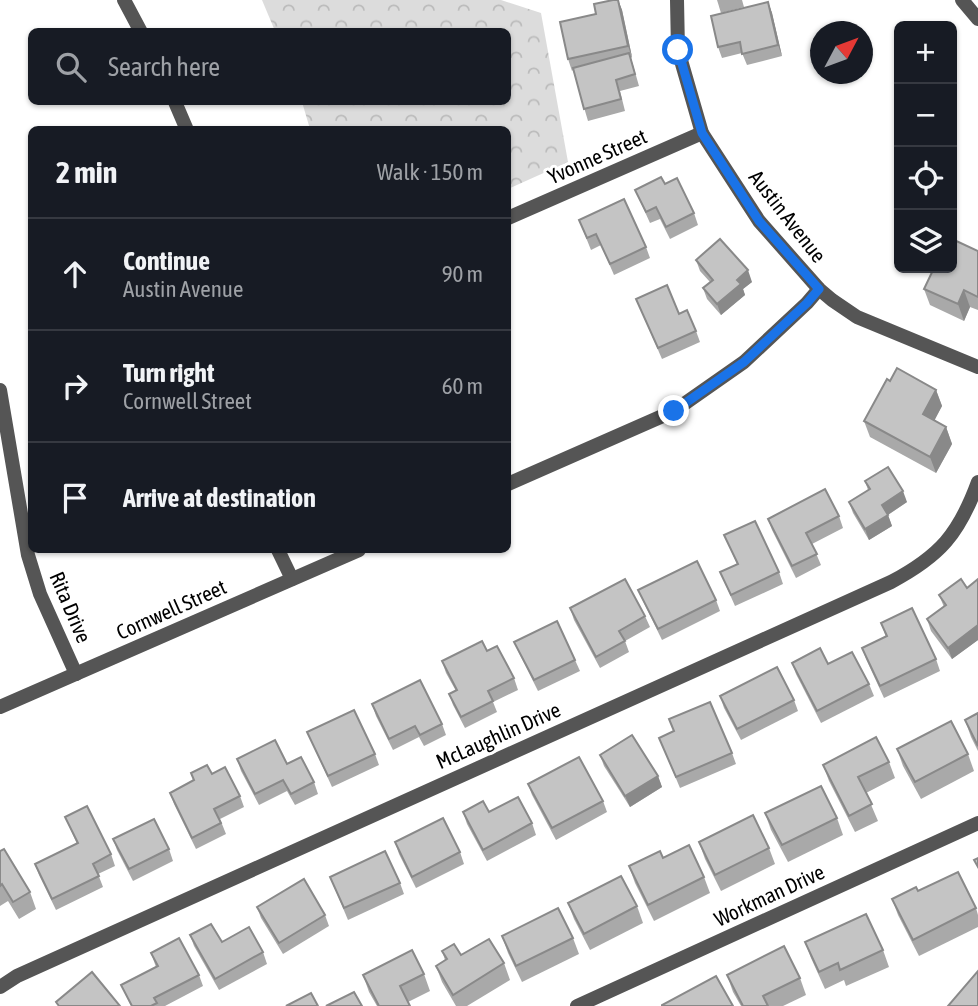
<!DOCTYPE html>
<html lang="en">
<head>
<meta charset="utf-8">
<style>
  :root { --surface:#171b24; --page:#242831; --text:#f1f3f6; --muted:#9ea1a6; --line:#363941 }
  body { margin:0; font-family:"Asap Condensed",sans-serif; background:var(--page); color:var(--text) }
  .controls { position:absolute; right:21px; top:21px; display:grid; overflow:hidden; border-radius:10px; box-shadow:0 2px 5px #0004 }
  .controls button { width:63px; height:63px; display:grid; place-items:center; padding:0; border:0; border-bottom:2px solid var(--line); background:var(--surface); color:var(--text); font:35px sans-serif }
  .compass { position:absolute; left:810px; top:21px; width:63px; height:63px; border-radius:50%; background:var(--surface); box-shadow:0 2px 5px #0004; rotate:49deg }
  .stop { position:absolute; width:21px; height:21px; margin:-16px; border:5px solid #1a73e8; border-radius:50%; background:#fff }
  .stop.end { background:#1a73e8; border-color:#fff; box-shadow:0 2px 7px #0008 }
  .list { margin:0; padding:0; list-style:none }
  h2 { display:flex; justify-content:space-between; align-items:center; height:91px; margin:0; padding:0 28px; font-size:30px }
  h2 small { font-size:23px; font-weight:400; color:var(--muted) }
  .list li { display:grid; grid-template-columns:46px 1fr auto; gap:21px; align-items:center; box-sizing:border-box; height:112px; padding:0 28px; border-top:2px solid var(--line) }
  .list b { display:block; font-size:26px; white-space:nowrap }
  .list p { margin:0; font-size:23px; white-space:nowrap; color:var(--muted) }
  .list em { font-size:23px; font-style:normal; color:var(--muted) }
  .icon { flex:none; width:38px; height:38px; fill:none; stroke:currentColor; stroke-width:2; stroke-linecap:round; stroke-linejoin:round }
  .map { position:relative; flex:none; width:978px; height:1006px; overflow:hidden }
  .search { position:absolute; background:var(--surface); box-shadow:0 2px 5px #0004; left:28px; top:28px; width:483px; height:77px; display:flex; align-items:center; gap:18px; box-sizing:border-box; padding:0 24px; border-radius:10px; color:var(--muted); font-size:26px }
  .panel { position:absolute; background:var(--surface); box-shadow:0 2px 5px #0004; left:28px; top:126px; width:483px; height:427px; border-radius:10px }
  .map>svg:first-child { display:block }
</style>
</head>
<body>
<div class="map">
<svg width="978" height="1006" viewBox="0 0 978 1006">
  <defs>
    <pattern id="forest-crowns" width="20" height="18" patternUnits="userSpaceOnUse" patternTransform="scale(1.75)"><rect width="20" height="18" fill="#dcdcdc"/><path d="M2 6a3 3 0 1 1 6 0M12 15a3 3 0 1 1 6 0" fill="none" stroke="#bbb"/></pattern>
  </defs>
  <rect width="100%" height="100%" fill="#fff"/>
  <path fill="url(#forest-crowns)" d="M262,0H501L541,13L568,162L508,189V130L310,129L302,102H508V32L275,31Z"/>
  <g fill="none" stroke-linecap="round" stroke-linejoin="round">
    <g stroke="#555" stroke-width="14">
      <path d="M124,0L141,32"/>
      <path d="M677,0L678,50L702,133L759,221L819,289L832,300L857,317L978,367"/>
      <path d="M962,0L978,19"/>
      <path d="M175,102L187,130"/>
      <path d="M508,218L702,133"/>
      <path d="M0,390L28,555L40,594L76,674"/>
      <path d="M508,484L674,411L744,362L807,303L819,289"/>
      <path d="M278,550L292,579"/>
      <path d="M0,707L359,550"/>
      <path d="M0,987L17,976L891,582C940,556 959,534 978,482"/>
      <path d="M577,1006L978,823"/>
    </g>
  </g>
  <g fill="#a9a9a9">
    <path d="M600,0H620H618L622,10L632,57L631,58L639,86L620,91L625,111L588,121L573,70L572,71L568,59L596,14L612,0Z"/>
    <path d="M717,0H742L744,7L721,13Z"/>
    <path d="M768,2L772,13L782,56L747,65L742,53L722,58L718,47Z"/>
    <path d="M665,184L694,213L698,225L670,239L660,219L650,223L635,190Z"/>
    <path d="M579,220L646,247L650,258L614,275L601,245L591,250Z"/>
    <path d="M978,251V310L970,307L964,321L930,305L924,289Z"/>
    <path d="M696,260L752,282L743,289L745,295L721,315L707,299L703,288L710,282L700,271Z"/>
    <path d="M636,299L679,314L696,331L700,342L662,359Z"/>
    <path d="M890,381L936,390L942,406L934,420L946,427L952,444L936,473L870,437L864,421Z"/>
    <path d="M865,481L907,502L888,515L892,526L869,540L853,513L849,502L868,490Z"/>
    <path d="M839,516L843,528L812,544L821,565L796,578L772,530L768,519Z"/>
    <path d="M724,535L779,572L783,584L735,606L720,572L737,564Z"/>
    <path d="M978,579V640L952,659L931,631L927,619L944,607L939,595L967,588Z"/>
    <path d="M638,590L716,600L720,611L662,640L643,601Z"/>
    <path d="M570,608L645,616L650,627L625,641L629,652L600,668L574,620Z"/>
    <path d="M881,623L936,659L940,671L884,698L866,659L862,648L886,637Z"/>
    <path d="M514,642L575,660L580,671L538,691L519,653Z"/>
    <path d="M487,651L514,678L518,690L493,702L497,712L465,728L453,705L449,694L456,691L446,673L442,661Z"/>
    <path d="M792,663L828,664L869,684L874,696L821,723L796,674Z"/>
    <path d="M720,696L794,700L798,711L741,740L724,708Z"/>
    <path d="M372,704L442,724L446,735L424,746L419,737L393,750L376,716Z"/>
    <path d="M978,713V751L971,737L965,720Z"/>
    <path d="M669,719L732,753L736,764L680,788L659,738L674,732Z"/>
    <path d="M307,732L375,754L379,765L332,787Z"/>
    <path d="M897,749L968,754L974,771L921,799L903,766Z"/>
    <path d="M600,755L658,776L662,787L630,807L604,766Z"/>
    <path d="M237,759L287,764L314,782L318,794L295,805L287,791L259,805L241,771Z"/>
    <path d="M889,762L895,778L866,793L878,821L855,832L829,781L823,765Z"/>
    <path d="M191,773L212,774L240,796L244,807L220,819L226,834L196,849L174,804L170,793L194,780Z"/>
    <path d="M528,784L603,801L607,812L556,840L532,795Z"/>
    <path d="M463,812H489L532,823L536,835L487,861L467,824Z"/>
    <path d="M765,813L837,818L843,835L788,862L771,830Z"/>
    <path d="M65,817L111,854L115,866L98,874L103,887L56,910L39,875L35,864L77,844Z"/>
    <path d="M113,839L169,849L173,861L133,881L117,850Z"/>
    <path d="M395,842L460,852L464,864L416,888L399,854Z"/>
    <path d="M699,842L769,848L775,864L721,891L705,859Z"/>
    <path d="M0,851L30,892L36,909L19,919L8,901L0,906Z"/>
    <path d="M663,858L704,877L710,893L654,921L635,883L629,866Z"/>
    <path d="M330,877L400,883L404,894L348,920Z"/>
    <path d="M918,891L976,908L978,915V927L919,956L898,915L892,899Z"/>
    <path d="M568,903L637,906L643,923L590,950L574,919Z"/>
    <path d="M257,907L325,915L329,926L283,954L261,918Z"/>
    <path d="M190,935L263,952L267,964L219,990L194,946Z"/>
    <path d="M502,936L573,938L579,954L522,982L508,953Z"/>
    <path d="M805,942L883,950L889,967L846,986L844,980L825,989L811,958Z"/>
    <path d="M442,951L504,963L510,980L467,1006H456L442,982L436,966L445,960Z"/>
    <path d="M151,953L199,975L203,986L165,1006H131L121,985L156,967Z"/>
    <path d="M424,974L430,991L408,1002L410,1006H377L369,992L363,975Z"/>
    <path d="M727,975L800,978L806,995L783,1006H741L733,992Z"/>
  </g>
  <g fill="#898989">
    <path d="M618,0L622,10L632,57L628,46Z"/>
    <path d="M768,2L772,13L782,56L778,45Z"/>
    <path d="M748,270L752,282L743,289L745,295L721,315L717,304L737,280Z"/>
    <path d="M964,290L970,307L964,321L958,304Z"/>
    <path d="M936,390L942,406L929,431L923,414Z"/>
    <path d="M946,427L952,444L936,473L930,457Z"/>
    <path d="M903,491L907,502L886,516L882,505Z"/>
    <path d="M888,515L892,526L869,540L865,529Z"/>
    <path d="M978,625V640L952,659L948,648Z"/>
    <path d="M658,776L662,787L630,807L625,796Z"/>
  </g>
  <g fill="#c4c4c4" stroke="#898989" stroke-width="2">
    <path d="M613,0H618L628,46L568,59L560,22L596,14L594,4Z"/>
    <path d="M768,2L778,45L742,54L740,42L718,47L711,16Z"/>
    <path d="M629,53L635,74L616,80L621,99L584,109L573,68Z"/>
    <path d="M661,177L665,184L677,178L694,213L666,227L656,207L646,212L635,190Z"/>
    <path d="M624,199L646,247L610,264L596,234L587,238L579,220Z"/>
    <path d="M720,239L748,270L737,280L741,284L717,304L703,288L713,280L696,260Z"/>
    <path d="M952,239L978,251V297L964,290L958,304L924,289L934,268H952Z"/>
    <path d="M667,285L679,314L687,310L696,331L658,348L636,299Z"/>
    <path d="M897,368L936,390L923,414L946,427L930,457L864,421L887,379L890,381Z"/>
    <path d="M888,467L903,491L882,505L888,515L865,529L849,502L870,489L865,481Z"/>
    <path d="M825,489L839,516L806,533L817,554L792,566L768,519Z"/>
    <path d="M755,521L779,572L731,595L720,572L738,564L724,535Z"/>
    <path d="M697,561L716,600L658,629L638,590Z"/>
    <path d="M625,579L645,616L619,631L625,641L596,657L570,608Z"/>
    <path d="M961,579L967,588L978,579V625L948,648L927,619L946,605L939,595Z"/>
    <path d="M912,608L936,659L880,686L862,648L887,636L881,623Z"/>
    <path d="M557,621L575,660L534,680L514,642Z"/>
    <path d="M482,641L487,651L497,646L514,678L488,691L493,701L461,717L449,694L457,690L442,661Z"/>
    <path d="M820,648L828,664L852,652L869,684L817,711L792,663Z"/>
    <path d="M777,667L794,700L737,729L720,696Z"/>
    <path d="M420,680L442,724L420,735L415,726L389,739L372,704Z"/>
    <path d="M710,702L732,753L676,777L659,738L674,731L669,719Z"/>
    <path d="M354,710L375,754L328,776L307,732Z"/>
    <path d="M978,713V746L965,720Z"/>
    <path d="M951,721L968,754L915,782L897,749Z"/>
    <path d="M632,735L658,776L625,796L600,755Z"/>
    <path d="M876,737L889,762L858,777L872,804L849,816L823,765Z"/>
    <path d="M275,740L287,764L301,757L314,782L291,794L283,780L255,794L237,759Z"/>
    <path d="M579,757L603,801L552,828L528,784Z"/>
    <path d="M207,765L212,774L225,767L240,796L214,809L221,823L192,838L170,793L194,780L191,773Z"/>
    <path d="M821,786L837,818L782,845L765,813Z"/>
    <path d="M518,797L532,823L483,850L463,812L483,801L489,812Z"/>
    <path d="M87,806L111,854L93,864L99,876L52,899L35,864L78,843L65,817Z"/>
    <path d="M753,815L769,848L715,875L699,842Z"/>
    <path d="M443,818L460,852L412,877L395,842Z"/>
    <path d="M154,819L169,849L129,869L113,839Z"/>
    <path d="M689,845L704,877L648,905L629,866L660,851L663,858Z"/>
    <path d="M4,849L30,892L13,902L2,884L0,886V851Z"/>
    <path d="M385,851L400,883L344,908L330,877Z"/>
    <path d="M978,858V867L974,860Z"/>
    <path d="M958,872L976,908L913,940L892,899L916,887L918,891Z"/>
    <path d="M621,876L637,906L584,934L568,903Z"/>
    <path d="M304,879L325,915L279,943L257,907Z"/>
    <path d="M558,908L573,938L516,966L502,936Z"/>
    <path d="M866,914L883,950L840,970L838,963L819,972L805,942Z"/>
    <path d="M211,924L222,942L249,927L263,952L215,979L190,935Z"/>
    <path d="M179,938L199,975L154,998L157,1003L151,1006H132L121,985L158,966L151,953Z"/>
    <path d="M489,939L504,963L453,995L436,966L447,959L442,951L454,944L461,955Z"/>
    <path d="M784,946L800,978L763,996L768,1006H743L727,975Z"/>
    <path d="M412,950L424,974L400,986L410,1006H379L363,975Z"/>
    <path d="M978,971V1006H948Z"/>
    <path d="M92,972L120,1006H59L56,1002Z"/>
    <path d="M716,976L733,1006H662V1005Z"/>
    <path d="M354,992L362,1006H326Z"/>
    <path d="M311,993L318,1006H286Z"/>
  </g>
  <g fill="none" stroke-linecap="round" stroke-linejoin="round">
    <path stroke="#1a73e8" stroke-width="9" d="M674,411L744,362L807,303L819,289L759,221L702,133L678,50"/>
  </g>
  <g text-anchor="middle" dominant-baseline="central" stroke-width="6" stroke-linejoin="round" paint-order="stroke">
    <g font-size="21" fill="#000" stroke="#fff">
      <text transform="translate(597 156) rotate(-24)">Yvonne Street</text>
      <text transform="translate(788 216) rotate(52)">Austin Avenue</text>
      <text transform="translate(71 607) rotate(67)">Rita Drive</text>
      <text transform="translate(171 609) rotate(-24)">Cornwell Street</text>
      <text transform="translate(498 735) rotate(-24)">McLaughlin Drive</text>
      <text transform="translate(769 895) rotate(-25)">Workman Drive</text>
    </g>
  </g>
</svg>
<div class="controls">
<button>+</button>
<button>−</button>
<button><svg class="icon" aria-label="locate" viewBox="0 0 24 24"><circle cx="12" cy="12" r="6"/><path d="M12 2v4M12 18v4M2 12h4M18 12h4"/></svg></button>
<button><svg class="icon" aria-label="layers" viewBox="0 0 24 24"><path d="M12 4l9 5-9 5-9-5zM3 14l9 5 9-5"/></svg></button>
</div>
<svg class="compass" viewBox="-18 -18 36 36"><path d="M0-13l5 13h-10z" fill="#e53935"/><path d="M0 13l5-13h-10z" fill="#9ea1a6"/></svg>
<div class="stop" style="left:678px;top:50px"></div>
<div class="stop end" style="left:674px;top:411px"></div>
<div class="search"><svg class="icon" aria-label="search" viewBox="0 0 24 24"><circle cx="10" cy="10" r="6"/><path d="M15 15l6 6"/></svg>Search here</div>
<section class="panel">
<h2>2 min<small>Walk · 150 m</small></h2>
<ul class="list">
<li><svg class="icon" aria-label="ahead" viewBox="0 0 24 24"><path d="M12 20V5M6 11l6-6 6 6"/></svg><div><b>Continue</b><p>Austin Avenue</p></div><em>90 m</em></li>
<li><svg class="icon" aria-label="right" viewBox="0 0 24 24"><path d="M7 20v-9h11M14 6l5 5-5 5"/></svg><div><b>Turn right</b><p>Cornwell Street</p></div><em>60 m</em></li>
<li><svg class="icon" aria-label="arrive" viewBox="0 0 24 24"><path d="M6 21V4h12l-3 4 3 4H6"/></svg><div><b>Arrive at destination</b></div></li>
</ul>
</section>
</div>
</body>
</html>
